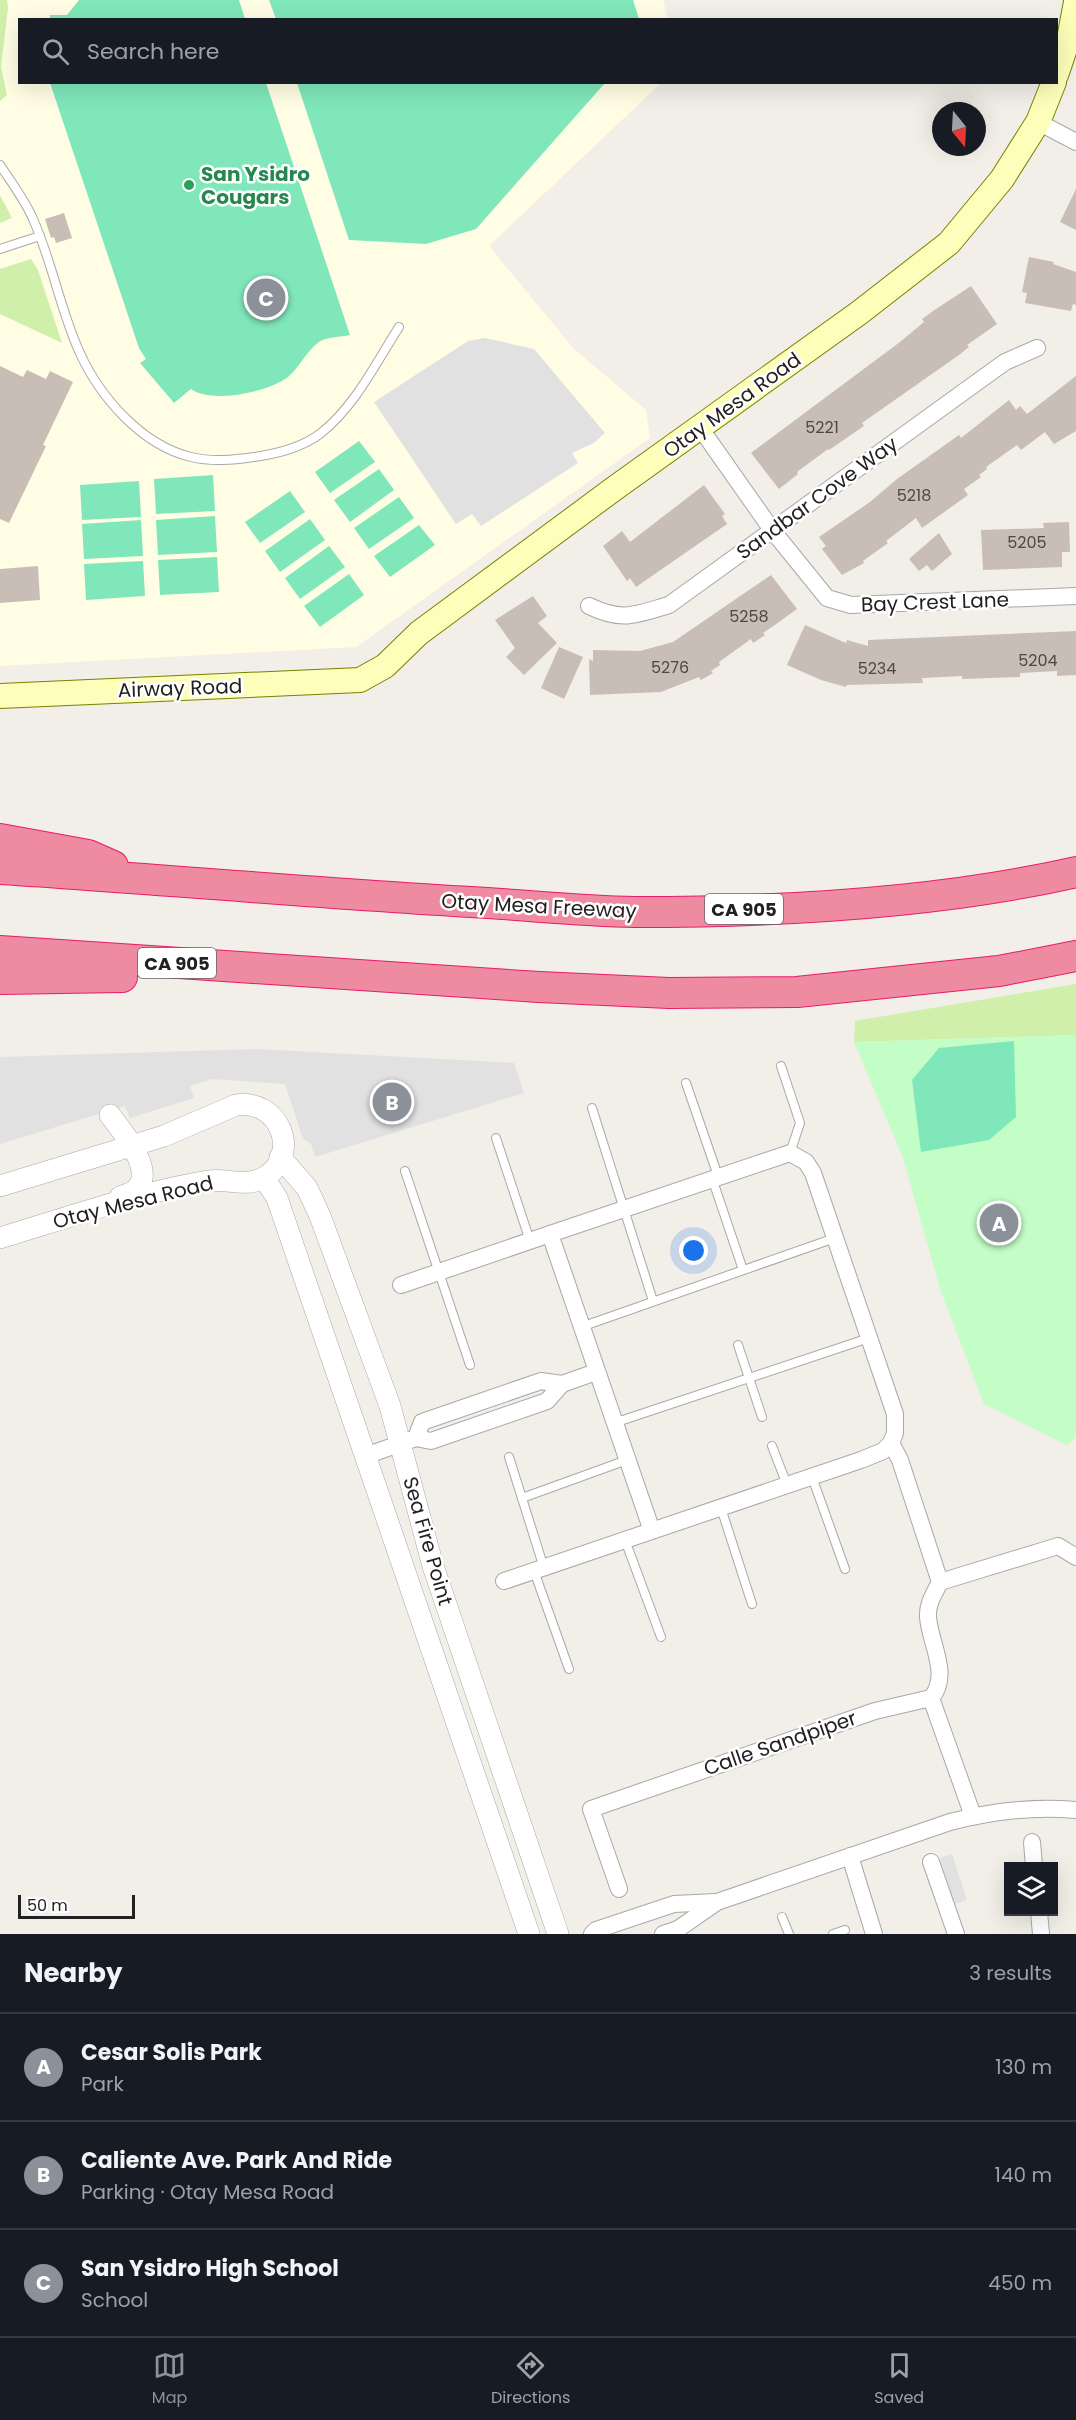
<!DOCTYPE html>
<html lang="en">
<head>
<meta charset="utf-8">
<style>
  :root { --surface:#171b24; --page:#242831; --text:#f1f3f6; --muted:#9ea1a6; --line:#363941; --accent:#8c9099 }
  body { margin:0; font-family:Poppins,sans-serif; background:var(--page); color:var(--text) }
  .controls { position:absolute; right:18px; bottom:18px; display:grid; overflow:hidden; border-radius:0px; box-shadow:0 6px 24px #0002 }
  .controls button { width:54px; height:54px; display:grid; place-items:center; padding:0; border:0; border-bottom:2px solid var(--line); background:var(--surface); color:var(--text); font:30px sans-serif }
  .compass { position:absolute; left:932px; top:102px; width:54px; height:54px; border-radius:50%; background:var(--surface); box-shadow:0 6px 24px #0002; rotate:162deg }
  .scale { position:absolute; left:18px; bottom:15px; width:117px; box-sizing:border-box; padding-left:6px; border:3px solid #212121; border-top:0; font-size:16px; line-height:21px; white-space:nowrap; color:#212121; -webkit-text-stroke:4px #fff; paint-order:stroke }
  .you { position:absolute; left:694px; top:1251px; width:21px; height:21px; margin:-15px; border:4px solid #fff; border-radius:50%; background:#1a73e8; box-shadow:0 0 0 9px #1a73e833 }
  .badge { display:grid; place-items:center; width:39px; height:39px; border-radius:50%; background:var(--accent); color:#fff; font-size:20px; font-weight:700 }
  .pin { position:absolute; translate:-50% -50%; border:3px solid #fff; box-shadow:0 2px 6px #0006 }
  .list { margin:0; padding:0; list-style:none }
  h2 { display:flex; justify-content:space-between; align-items:center; height:78px; margin:0; padding:0 24px; font-size:26px }
  h2 small { font-size:20px; font-weight:400; color:var(--muted) }
  .list li { display:grid; grid-template-columns:39px 1fr auto; gap:18px; align-items:center; box-sizing:border-box; height:108px; padding:0 24px; border-top:2px solid var(--line) }
  .list b { display:block; font-size:22px; white-space:nowrap }
  .list p { margin:0; font-size:20px; white-space:nowrap; color:var(--muted) }
  .list em { font-size:20px; font-style:normal; color:var(--muted) }
  .icon { flex:none; width:33px; height:33px; fill:none; stroke:currentColor; stroke-width:2; stroke-linecap:round; stroke-linejoin:round }
  .map { position:relative; flex:none; width:1076px; height:1934px; overflow:hidden }
  .search { position:absolute; background:var(--surface); box-shadow:0 6px 24px #0002; left:18px; right:18px; top:18px; height:66px; display:flex; align-items:center; gap:15px; box-sizing:border-box; padding:0 21px; border-radius:0px; color:var(--muted); font-size:22px }
  .sheet { height:402px; background:var(--surface) }
  nav { display:flex; justify-content:space-around; align-items:center; box-sizing:border-box; height:84px; border-top:2px solid var(--line); background:var(--surface); font-size:16px; color:var(--muted) }
  nav a { display:grid; justify-items:center; gap:3px }
  nav .on { color:var(--accent) }
  .map>svg:first-child { display:block }
</style>
</head>
<body>
<div class="map">
<svg width="1076" height="1934" viewBox="0 0 1076 1934">
  <rect width="100%" height="100%" fill="#f2eee8"/>
  <path fill="#fffee4" d="M0,0H663L668,19L20,20V82L661,83L489,246L574,349L646,410L650,438L356,647L0,666Z"/>
  <g fill="#cfefab">
    <path d="M0,0H7L8,8L1,67L7,95L0,101Z"/>
    <path d="M0,195L12,218L0,223Z"/>
    <path d="M31,259L38,270L62,343L0,314V269Z"/>
    <path d="M1076,984V1035L854,1042L855,1021Z"/>
  </g>
  <path fill="#c3fec6" d="M1076,1035V1437L1067,1445L984,1404L940,1289L903,1158L854,1042Z"/>
  <g fill="#80e7bb">
    <path d="M79,0H239L245,19H50V15H67Z"/>
    <path d="M269,0H633L639,19H276Z"/>
    <path d="M50,83H266L350,335C341,337 326,337 319,342C308,349 299,368 288,377C269,392 211,404 191,389L174,403L140,363L146,359L139,348Z"/>
    <path d="M297,83V82L605,83L476,229L426,244L349,240Z"/>
    <path d="M359,441L375,462L330,493L315,472Z"/>
    <path d="M379,469L394,490L350,522L334,500Z"/>
    <path d="M213,475L215,511L156,514L154,479Z"/>
    <path d="M139,481L141,517L82,520L80,485Z"/>
    <path d="M290,491L305,512L260,543L245,522Z"/>
    <path d="M399,497L414,518L369,549L354,528Z"/>
    <path d="M215,516L217,552L158,555L156,520Z"/>
    <path d="M310,519L325,540L280,572L265,551Z"/>
    <path d="M141,520L143,556L84,559L82,524Z"/>
    <path d="M419,525L435,545L390,577L374,556Z"/>
    <path d="M329,546L345,567L300,599L285,578Z"/>
    <path d="M217,557L219,592L160,595L158,560Z"/>
    <path d="M143,561L145,596L86,600L84,564Z"/>
    <path d="M349,574L364,595L320,627L304,606Z"/>
    <path d="M1014,1041L1016,1117L989,1140L921,1152L912,1080L939,1048Z"/>
  </g>
  <g fill="#e1e1e1">
    <path d="M485,338L534,349L605,433L594,443L572,453L578,463L481,526L472,514L456,524L374,402L468,341Z"/>
    <path d="M257,1049L514,1063L524,1093L315,1157L311,1144L303,1139L285,1084L212,1079L190,1086L194,1098L130,1118L125,1106L0,1144V1057Z"/>
    <path d="M952,1854L967,1900L955,1904L940,1858Z"/>
  </g>
  <g fill="#c8beb6">
    <path d="M1076,189V230L1060,222Z"/>
    <path d="M64,213L72,238L56,243L54,237L51,238L45,219Z"/>
    <path d="M1029,257L1054,262L1053,264L1076,272V305L1073,304L1071,311L1025,303L1027,293L1022,292Z"/>
    <path d="M971,286L997,324L967,345L969,347L959,355L862,423L864,426L829,450L828,449L797,472L798,474L779,489L751,453L900,342L924,322L922,319L933,311Z"/>
    <path d="M0,366L23,377L27,370L46,379L50,371L73,382L43,445L46,446L9,523L0,519Z"/>
    <path d="M1076,376V431L1054,444L1045,432L1021,450L1017,445L986,467L987,469L979,475L981,477L964,489L968,495L922,528L916,518L886,541L888,543L863,561L864,563L842,575L822,549L826,546L819,537L870,502L897,479L959,435L961,438L1009,400L1016,410L1020,406L1027,414Z"/>
    <path d="M704,485L725,514L722,516L727,524L636,587L630,578L627,581L603,546L622,531L630,542Z"/>
    <path d="M1069,522L1070,552H1062V567L983,570L981,530L1044,528L1043,523Z"/>
    <path d="M939,533L952,554L932,571L927,565L919,571L909,559Z"/>
    <path d="M38,566L40,600L0,603V569Z"/>
    <path d="M771,575L797,609L772,627L763,633L765,635L753,643L751,639L719,662L720,665L711,671L713,673L701,680L699,677L661,692L590,695L589,659L593,661V650L640,651L673,642Z"/>
    <path d="M533,596L547,616L538,623L557,643L524,675L506,657L515,648L495,620Z"/>
    <path d="M805,625L846,643L847,640L868,646V640L1076,631V675L1057,676V671L1020,673V677L962,679V676L922,678L923,683L847,685L846,687L821,680L787,665Z"/>
    <path d="M559,647L583,657L564,699L541,688Z"/>
  </g>
  <g fill="none" stroke-linecap="round" stroke-linejoin="round">
    <defs>
      <g id="service">
        <path d="M0,165C11,182 25,200 33,219C52,261 60,309 79,351C99,396 141,445 191,457C212,462 233,460 254,457C276,454 303,447 321,433C355,406 376,363 399,327"/>
        <path d="M0,249L40,236"/>
        <path d="M781,1066L800,1123L790,1153"/>
        <path d="M686,1083L718,1176"/>
        <path d="M592,1108L653,1301"/>
        <path d="M496,1138L530,1241"/>
        <path d="M405,1171L470,1365"/>
        <path d="M712,1178L743,1270"/>
        <path d="M581,1327L835,1238"/>
        <path d="M738,1345L762,1417"/>
        <path d="M614,1423L869,1338"/>
        <path d="M772,1446L787,1485"/>
        <path d="M509,1457L544,1568"/>
        <path d="M812,1477L845,1569"/>
        <path d="M522,1498L627,1460"/>
        <path d="M721,1508L752,1604"/>
        <path d="M625,1540L661,1637"/>
        <path d="M534,1571L569,1669"/>
        <path d="M782,1917L789,1934"/>
        <path d="M833,1934L845,1930"/>
      </g>
      <g id="minor">
        <path d="M1038,122L1076,142"/>
        <path d="M701,429L772,530L827,598L851,605L1076,596"/>
        <path d="M589,606C623,622 634,615 669,605L1005,362L1037,348"/>
        <path d="M401,1285L550,1234"/>
        <path d="M416,1438L422,1422L541,1381L562,1384"/>
        <path d="M891,1443L900,1460L940,1582"/>
        <path d="M365,1456L416,1438L431,1441L547,1401L562,1384L596,1372"/>
        <path d="M504,1581L861,1460L883,1451L891,1443L895,1433V1414L813,1173L806,1162L790,1153L550,1234L652,1531"/>
        <path d="M931,1698C951,1675 930,1644 928,1617C927,1604 934,1594 940,1582L1058,1546L1076,1557"/>
        <path d="M1032,1842L1034,1866"/>
        <path d="M850,1856L874,1934"/>
        <path d="M931,1862L956,1934"/>
        <path d="M619,1889L591,1809L875,1711L931,1698L973,1816"/>
        <path d="M1039,1912L1041,1934"/>
        <path d="M592,1934L596,1930L674,1904L716,1902"/>
        <path d="M663,1934L678,1929L717,1902L950,1822C989,1812 1035,1806 1076,1810"/>
      </g>
      <g id="tertiary">
        <path d="M110,1115C121,1130 159,1174 134,1191C130,1194 124,1195 120,1197"/>
        <path d="M280,1157L307,1188L320,1216L390,1406L433,1566L558,1934"/>
        <path d="M264,1178L277,1198L529,1934"/>
        <path d="M0,1186L164,1136L236,1105C279,1098 302,1154 265,1177C247,1188 227,1178 208,1181C140,1192 66,1218 0,1238"/>
      </g>
      <g id="secondary">
        <path d="M1056,75L1070,34L1076,2"/>
        <path d="M0,696L360,680L385,666L419,633L615,488L859,313L949,243L1002,179L1038,122L1054,82"/>
      </g>
      <g id="motorway">
        <path d="M0,839L88,855L113,866"/>
        <path d="M0,869C157,879 314,893 471,902C525,905 580,911 634,912C777,912 936,904 1076,872"/>
        <path d="M0,951L539,987L669,993L797,992L999,971L1076,956"/>
        <path d="M0,979L122,977"/>
      </g>
    </defs>
    <use href="#service" stroke="#a8a8a8" stroke-width="10"/>
    <use href="#minor" stroke="#a8a8a8" stroke-width="18"/>
    <use href="#tertiary" stroke="#a8a8a8" stroke-width="22"/>
    <use href="#secondary" stroke="#788100" stroke-width="26"/>
    <use href="#motorway" stroke="#e91b69" stroke-width="32"/>
    <use href="#service" stroke="#fff" stroke-width="8"/>
    <use href="#minor" stroke="#fff" stroke-width="16"/>
    <use href="#tertiary" stroke="#fff" stroke-width="21"/>
    <use href="#secondary" stroke="#fdfeb9" stroke-width="24"/>
    <use href="#motorway" stroke="#ee8ba1" stroke-width="30"/>
  </g>
  <circle fill="#2e9e5b" stroke="#fff" stroke-width="2" cx="189" cy="185" r="6"/>
  <g text-anchor="middle" dominant-baseline="central" stroke-width="5" stroke-linejoin="round" paint-order="stroke">
    <g font-size="16" fill="#4b4846">
      <text x="822" y="427">5221</text>
      <text x="914" y="495">5218</text>
      <text x="1027" y="542">5205</text>
      <text x="749" y="616">5258</text>
      <text x="1038" y="660">5204</text>
      <text x="670" y="667">5276</text>
      <text x="877" y="668">5234</text>
    </g>
    <g fill="#fff" stroke="#646464" stroke-width="1.5">
      <rect x="705" y="894" width="78" height="30" rx="4.5"/>
      <rect x="138" y="948" width="78" height="30" rx="4.5"/>
    </g>
    <g font-size="18" font-weight="bold" fill="#212121">
      <text x="744" y="909">CA 905</text>
      <text x="177" y="963">CA 905</text>
    </g>
    <g font-size="20" font-weight="bold" fill="#27864d" stroke="#fff" text-anchor="start">
      <text x="201" y="174">San Ysidro<tspan x="201" dy="23">Cougars</tspan></text>
    </g>
    <g font-size="20" fill="#212121" stroke="#fff">
      <text transform="translate(732 405) rotate(-36)">Otay Mesa Road</text>
      <text transform="translate(817 498) rotate(-36)">Sandbar Cove Way</text>
      <text transform="translate(935 602) rotate(-2)">Bay Crest Lane</text>
      <text transform="translate(180 688) rotate(-2)">Airway Road</text>
      <text transform="translate(539 906) rotate(3)">Otay Mesa Freeway</text>
      <text transform="translate(133 1202) rotate(-14)">Otay Mesa Road</text>
      <text transform="translate(428 1541) rotate(74)">Sea Fire Point</text>
      <text transform="translate(780 1743) rotate(-19)">Calle Sandpiper</text>
    </g>
  </g>
</svg>
<div class="controls">
<button><svg class="icon" aria-label="layers" viewBox="0 0 24 24"><path d="M12 4l9 5-9 5-9-5zM3 14l9 5 9-5"/></svg></button>
</div>
<svg class="compass" viewBox="-18 -18 36 36"><path d="M0-13l5 13h-10z" fill="#e53935"/><path d="M0 13l5-13h-10z" fill="#9ea1a6"/></svg>
<div class="scale">50 m</div>
<div class="you"></div>
<div class="pin badge" style="left:999px;top:1223px">A</div>
<div class="pin badge" style="left:392px;top:1102px">B</div>
<div class="pin badge" style="left:266px;top:298px">C</div>
<div class="search"><svg class="icon" aria-label="search" viewBox="0 0 24 24"><circle cx="10" cy="10" r="6"/><path d="M15 15l6 6"/></svg>Search here</div>
</div>
<section class="sheet">
<h2>Nearby<small>3 results</small></h2>
<ul class="list">
<li><span class="badge">A</span><div><b>Cesar Solis Park</b><p>Park</p></div><em>130 m</em></li>
<li><span class="badge">B</span><div><b>Caliente Ave. Park And Ride</b><p>Parking · Otay Mesa Road</p></div><em>140 m</em></li>
<li><span class="badge">C</span><div><b>San Ysidro High School</b><p>School</p></div><em>450 m</em></li>
</ul>
</section>
<nav>
<a class="on"><svg class="icon" aria-label="map" viewBox="0 0 24 24"><path d="M3 6l6-2 6 2 6-2v14l-6 2-6-2-6 2zM9 4v14M15 6v14"/></svg>Map</a>
<a><svg class="icon" aria-label="directions" viewBox="0 0 24 24"><path d="M12 3l9 9-9 9-9-9zM9 14v-3h6M13 9l2 2-2 2"/></svg>Directions</a>
<a><svg class="icon" aria-label="saved" viewBox="0 0 24 24"><path d="M7 4h10v16l-5-4-5 4z"/></svg>Saved</a>
</nav>
</body>
</html>
